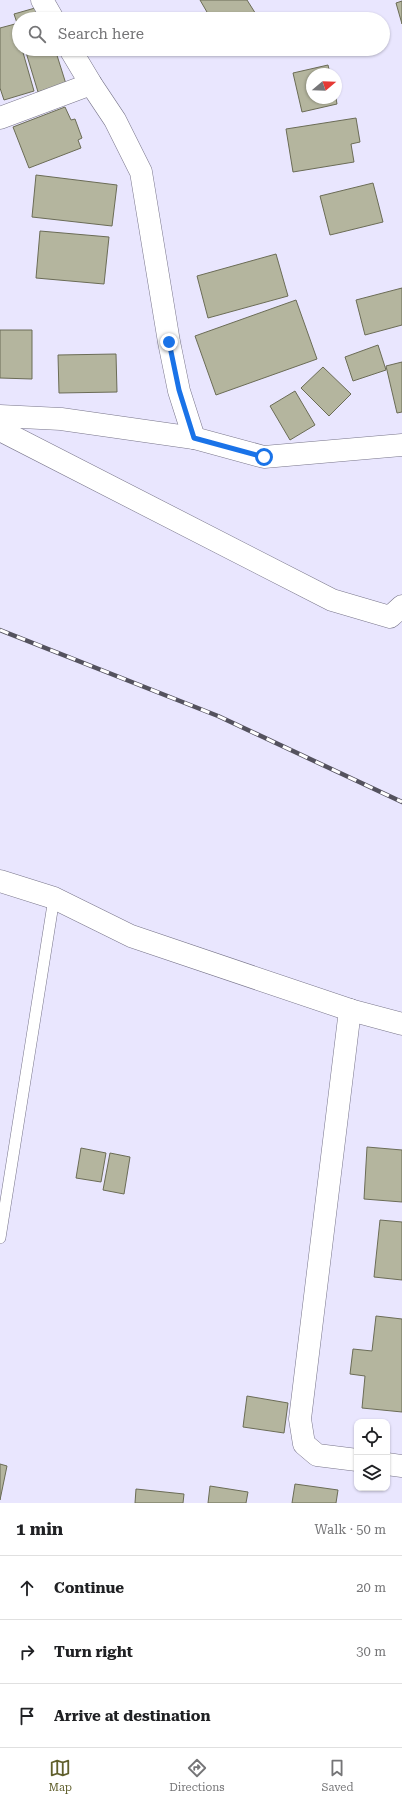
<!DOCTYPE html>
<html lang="en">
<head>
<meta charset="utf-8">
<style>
  :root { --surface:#fff; --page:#f2f2f2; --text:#202124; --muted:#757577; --line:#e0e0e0; --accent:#605f2c }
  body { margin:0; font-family:"Roboto Serif",serif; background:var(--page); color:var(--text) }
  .controls { position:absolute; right:12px; bottom:12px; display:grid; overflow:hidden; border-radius:8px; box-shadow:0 1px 3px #0004 }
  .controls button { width:36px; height:36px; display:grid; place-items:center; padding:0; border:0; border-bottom:1px solid var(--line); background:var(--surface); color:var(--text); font:20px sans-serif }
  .compass { position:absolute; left:306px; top:68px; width:36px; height:36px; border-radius:50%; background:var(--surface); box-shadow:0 1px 3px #0004; rotate:71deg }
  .stop { position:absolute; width:12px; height:12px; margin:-9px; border:3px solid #1a73e8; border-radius:50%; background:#fff }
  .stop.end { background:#1a73e8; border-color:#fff; box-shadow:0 1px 4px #0008 }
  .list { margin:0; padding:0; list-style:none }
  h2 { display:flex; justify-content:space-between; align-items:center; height:52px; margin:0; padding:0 16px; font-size:17px }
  h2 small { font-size:13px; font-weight:400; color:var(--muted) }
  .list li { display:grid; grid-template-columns:26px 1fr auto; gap:12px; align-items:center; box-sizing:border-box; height:64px; padding:0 16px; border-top:1px solid var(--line) }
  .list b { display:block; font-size:15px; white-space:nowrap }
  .list em { font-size:13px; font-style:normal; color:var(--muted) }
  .icon { flex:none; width:22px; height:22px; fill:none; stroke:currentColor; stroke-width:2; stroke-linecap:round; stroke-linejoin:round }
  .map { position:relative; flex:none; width:402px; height:1503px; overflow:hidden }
  .search { position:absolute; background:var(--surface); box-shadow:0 1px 3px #0004; left:12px; right:12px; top:12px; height:44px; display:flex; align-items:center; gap:10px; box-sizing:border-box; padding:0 14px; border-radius:22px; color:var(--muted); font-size:15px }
  .sheet { height:244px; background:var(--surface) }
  nav { display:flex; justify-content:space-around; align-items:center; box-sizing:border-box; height:56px; border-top:1px solid var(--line); background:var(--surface); font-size:11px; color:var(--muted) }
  nav a { display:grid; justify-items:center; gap:2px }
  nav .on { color:var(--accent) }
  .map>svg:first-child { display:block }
</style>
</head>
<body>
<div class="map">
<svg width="402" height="1503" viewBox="0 0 402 1503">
  <rect width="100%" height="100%" fill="#e9e6fe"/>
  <g fill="#b4b59e" stroke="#6b6c56">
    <path d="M200,0H247L259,19H211Z"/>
    <path d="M402,1V24L396,3Z"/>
    <path d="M42,6L46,19H19V29L14,14Z"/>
    <path d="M15,24L19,39V49H22L34,91L4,100L0,88V28Z"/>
    <path d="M25,49H55L66,84L38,92Z"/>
    <path d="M328,65L330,74H312V98H336L337,104L302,112L293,73Z"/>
    <path d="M65,107L71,120L75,119L82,138L78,140L81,148L29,168L13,127Z"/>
    <path d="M356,118L360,142L351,144L354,162L293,172L286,129Z"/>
    <path d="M36,175L117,185L112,226L32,217Z"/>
    <path d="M373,183L383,222L330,235L320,196Z"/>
    <path d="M40,231L109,237L104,284L36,278Z"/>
    <path d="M276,254L288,296L208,318L197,276Z"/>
    <path d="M402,288V325L365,335L356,300Z"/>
    <path d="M296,300L317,359L216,395L195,336Z"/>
    <path d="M0,330H32V379L0,378Z"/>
    <path d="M378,345L386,370L353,381L345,357Z"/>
    <path d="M116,354L117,392L59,393L58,355Z"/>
    <path d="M402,362V412L397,413L386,366Z"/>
    <path d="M323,367L351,394L329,416L301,388Z"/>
    <path d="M295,391L315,425L290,440L270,406Z"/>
    <path d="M367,1147L402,1150V1202L364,1199Z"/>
    <path d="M81,1148L106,1153L101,1182L76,1178Z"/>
    <path d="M110,1153L130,1157L124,1194L103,1190Z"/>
    <path d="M380,1220L402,1222V1280L374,1277Z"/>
    <path d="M376,1316L402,1319V1412L362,1408L365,1376L350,1374L353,1349L372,1351Z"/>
    <path d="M247,1396L288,1403L284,1433L243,1427Z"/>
    <path d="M0,1464L7,1466L0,1500Z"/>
    <path d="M295,1484L338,1490L336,1503H292Z"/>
    <path d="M210,1486L248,1492L246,1503H208Z"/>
    <path d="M136,1489L184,1494L183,1503H135Z"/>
  </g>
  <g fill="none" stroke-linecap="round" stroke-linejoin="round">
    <defs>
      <path id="service" d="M0,1238L54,898"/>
      <g id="minor">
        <path d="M42,0L53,19"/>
        <path d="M70,49L91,84L115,120L141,172L169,342L179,391L194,438"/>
        <path d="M0,118L91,84"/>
        <path d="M0,416L61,419L194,438L264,457L402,445"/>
        <path d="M0,430L332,600L390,617L402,606"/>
        <path d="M0,881L54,898L131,936L350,1010L402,1024"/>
        <path d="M350,1010L300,1419L304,1444L317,1455L357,1460"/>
        <path d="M387,1464L402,1466"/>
      </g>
    </defs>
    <use href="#service" stroke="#78758a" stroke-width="12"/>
    <use href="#minor" stroke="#78758a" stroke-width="23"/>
    <use href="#service" stroke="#fff" stroke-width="11"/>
    <use href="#minor" stroke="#fff" stroke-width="22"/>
    <defs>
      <path id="rail" d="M0,630L218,716L402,802"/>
    </defs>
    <use href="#rail" stroke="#54525e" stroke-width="4.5"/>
    <use href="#rail" stroke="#fff" stroke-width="3" stroke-dasharray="9" stroke-linecap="butt"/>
  </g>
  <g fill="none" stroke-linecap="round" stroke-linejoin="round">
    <path stroke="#1a73e8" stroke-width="5" d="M169,342L179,390L194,438L264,457"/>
  </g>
</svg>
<div class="controls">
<button><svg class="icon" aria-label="locate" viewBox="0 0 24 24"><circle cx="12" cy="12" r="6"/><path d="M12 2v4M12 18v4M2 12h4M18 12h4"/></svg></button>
<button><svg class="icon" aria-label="layers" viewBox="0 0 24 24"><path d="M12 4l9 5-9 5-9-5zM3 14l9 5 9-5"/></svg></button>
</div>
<svg class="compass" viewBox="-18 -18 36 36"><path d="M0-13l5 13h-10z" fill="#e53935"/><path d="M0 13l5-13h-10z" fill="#757577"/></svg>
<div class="stop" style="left:264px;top:457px"></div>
<div class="stop end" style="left:169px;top:342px"></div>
<div class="search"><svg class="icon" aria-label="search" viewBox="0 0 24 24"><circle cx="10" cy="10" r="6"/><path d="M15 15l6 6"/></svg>Search here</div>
</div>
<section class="sheet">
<h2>1 min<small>Walk · 50 m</small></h2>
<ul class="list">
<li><svg class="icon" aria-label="ahead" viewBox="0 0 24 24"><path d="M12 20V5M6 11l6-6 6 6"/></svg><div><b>Continue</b></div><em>20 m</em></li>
<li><svg class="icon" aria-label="right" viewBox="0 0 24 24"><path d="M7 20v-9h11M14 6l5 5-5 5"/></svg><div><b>Turn right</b></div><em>30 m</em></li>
<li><svg class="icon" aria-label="arrive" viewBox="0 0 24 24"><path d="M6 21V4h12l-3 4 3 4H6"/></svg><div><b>Arrive at destination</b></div></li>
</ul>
</section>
<nav>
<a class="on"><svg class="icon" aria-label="map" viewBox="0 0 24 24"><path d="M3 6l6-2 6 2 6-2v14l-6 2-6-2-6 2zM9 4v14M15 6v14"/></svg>Map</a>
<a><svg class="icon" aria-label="directions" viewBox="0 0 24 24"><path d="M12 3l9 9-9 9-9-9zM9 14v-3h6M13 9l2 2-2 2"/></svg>Directions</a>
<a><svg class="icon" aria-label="saved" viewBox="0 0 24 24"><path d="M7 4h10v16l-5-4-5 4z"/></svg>Saved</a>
</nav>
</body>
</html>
